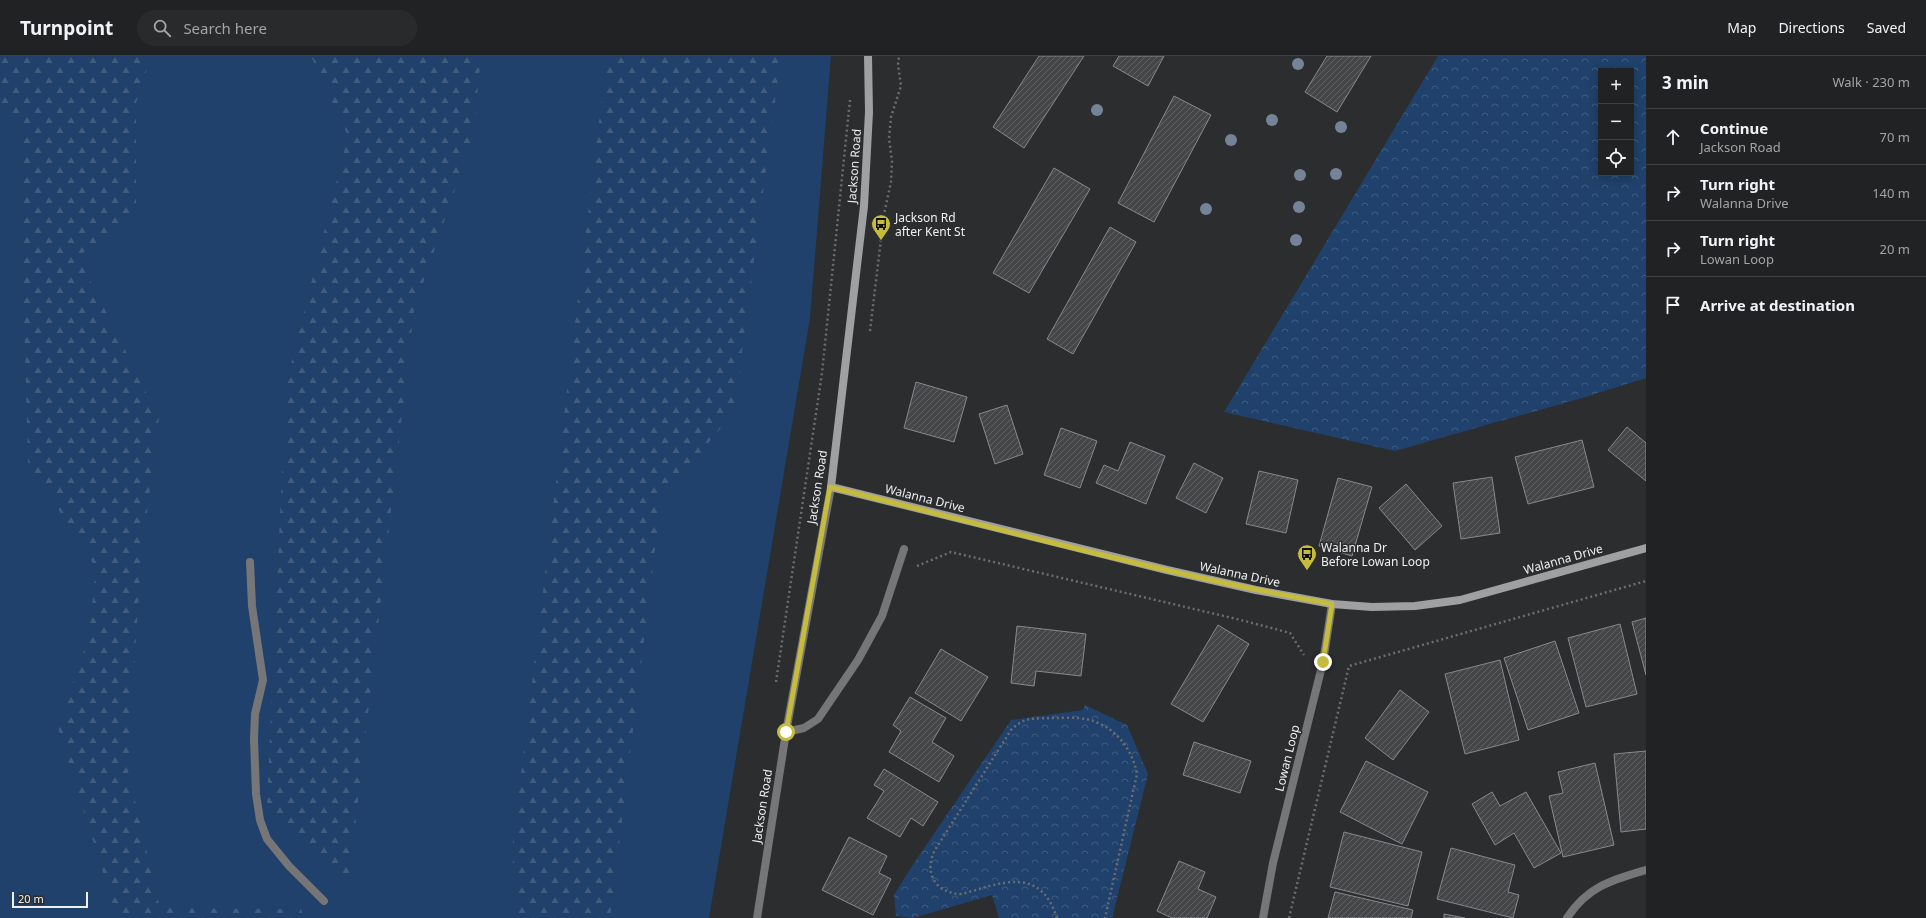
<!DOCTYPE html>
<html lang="en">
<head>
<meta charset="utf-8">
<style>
  :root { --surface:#212223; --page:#292a2b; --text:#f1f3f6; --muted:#a2a4a6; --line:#3e3f41 }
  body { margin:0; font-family:"Noto Sans",sans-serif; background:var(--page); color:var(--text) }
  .controls { position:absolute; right:12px; top:12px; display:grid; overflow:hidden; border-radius:0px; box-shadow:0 2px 10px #0003 }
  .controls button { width:36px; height:36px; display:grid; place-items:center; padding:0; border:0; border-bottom:1px solid var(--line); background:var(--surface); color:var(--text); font:20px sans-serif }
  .scale { position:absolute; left:12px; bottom:10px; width:76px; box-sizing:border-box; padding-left:4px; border:2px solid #edeff0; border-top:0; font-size:11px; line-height:14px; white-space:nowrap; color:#edeff0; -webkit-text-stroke:3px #2c2d2f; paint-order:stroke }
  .stop { position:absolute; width:12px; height:12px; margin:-9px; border:3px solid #c5bc3d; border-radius:50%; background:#fff }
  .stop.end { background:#c5bc3d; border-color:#fff; box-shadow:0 1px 4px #0008 }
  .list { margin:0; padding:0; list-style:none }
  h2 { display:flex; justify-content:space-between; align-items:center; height:52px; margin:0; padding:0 16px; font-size:17px }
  h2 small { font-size:13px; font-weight:400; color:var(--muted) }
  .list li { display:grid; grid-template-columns:26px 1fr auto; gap:12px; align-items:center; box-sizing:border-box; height:56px; padding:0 16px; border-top:1px solid var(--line) }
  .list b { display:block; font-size:15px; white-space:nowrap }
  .list p { margin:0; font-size:13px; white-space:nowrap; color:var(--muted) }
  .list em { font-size:13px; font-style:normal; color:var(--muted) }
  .icon { flex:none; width:22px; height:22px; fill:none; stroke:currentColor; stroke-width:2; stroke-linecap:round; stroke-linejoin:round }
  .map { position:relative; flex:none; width:1646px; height:862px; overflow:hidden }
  header { display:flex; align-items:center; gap:24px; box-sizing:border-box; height:56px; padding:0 20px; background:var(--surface); border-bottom:1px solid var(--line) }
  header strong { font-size:19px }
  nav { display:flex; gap:22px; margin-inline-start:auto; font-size:14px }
  .search { width:280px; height:36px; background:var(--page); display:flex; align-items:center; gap:10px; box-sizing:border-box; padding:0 14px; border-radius:22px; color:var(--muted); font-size:15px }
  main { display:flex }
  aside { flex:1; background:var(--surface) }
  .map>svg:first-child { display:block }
</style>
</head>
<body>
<header>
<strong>Turnpoint</strong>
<div class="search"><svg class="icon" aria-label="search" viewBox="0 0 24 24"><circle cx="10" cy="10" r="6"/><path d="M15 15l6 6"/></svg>Search here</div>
<nav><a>Map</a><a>Directions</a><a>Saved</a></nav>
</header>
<main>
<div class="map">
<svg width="1646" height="862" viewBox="0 0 1646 862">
  <defs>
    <pattern id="forest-firs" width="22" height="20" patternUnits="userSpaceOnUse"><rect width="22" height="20" fill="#1f416b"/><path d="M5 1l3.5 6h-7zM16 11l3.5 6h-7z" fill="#405d80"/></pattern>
    <pattern id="park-crowns" width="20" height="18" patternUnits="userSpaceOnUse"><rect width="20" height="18" fill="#1f416b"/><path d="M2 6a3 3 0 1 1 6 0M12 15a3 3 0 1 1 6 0" fill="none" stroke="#405d80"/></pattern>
    <pattern id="building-hatch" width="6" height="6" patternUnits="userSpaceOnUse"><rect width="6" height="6" fill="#444648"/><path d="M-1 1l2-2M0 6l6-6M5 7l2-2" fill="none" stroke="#5f6163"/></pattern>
  </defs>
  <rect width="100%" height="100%" fill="#2c2d2f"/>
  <path fill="#1f416b" d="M0,0H831L810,262L709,862H0Z"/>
  <g fill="url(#forest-firs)">
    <path d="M0,0H151L136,47V162L78,200L159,362L141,502L128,715L160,852L301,853L304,862H117L58,672L89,580L96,512L28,406L19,71L0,48Z"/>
    <path d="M311,0H481L473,80L414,254L348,833L267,747L286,328L348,80Z"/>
    <path d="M607,0H781L734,356L661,444L610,862H517L512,794Z"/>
  </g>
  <g fill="url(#park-crowns)" fill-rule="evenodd">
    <path d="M1438,0H1646V322L1582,342L1395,395L1224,356ZM1601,15H1631V117H1601Z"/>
    <path d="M1085,649L1127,669L1148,718L1112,862H999L992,839L913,862L896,860L894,839L912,810L1011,664L1083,654Z"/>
  </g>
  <g fill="url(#building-hatch)" stroke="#87898c">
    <path d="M1039,0H1084L1024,92L993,71Z"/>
    <path d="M1119,0H1164L1148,30L1113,10Z"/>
    <path d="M1327,0H1371L1337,56L1305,36Z"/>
    <path d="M1174,40L1211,59L1154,166L1118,147Z"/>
    <path d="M1054,112L1090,133L1029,237L993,217Z"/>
    <path d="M1110,171L1136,186L1073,298L1047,283Z"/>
    <path d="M916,326L967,341L954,386L904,372Z"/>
    <path d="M1007,349L1023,398L995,408L979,358Z"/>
    <path d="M1627,371L1646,387V425L1608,394Z"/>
    <path d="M1061,372L1097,385L1080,432L1044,419Z"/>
    <path d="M1582,384L1594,431L1528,448L1515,401Z"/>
    <path d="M1130,386L1165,400L1146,448L1096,427L1104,409L1118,415Z"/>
    <path d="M1194,407L1223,422L1206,457L1176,442Z"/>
    <path d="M1259,415L1298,424L1286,477L1246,468Z"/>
    <path d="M1492,421L1500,477L1461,483L1453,427Z"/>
    <path d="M1338,422L1372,431L1352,500L1319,490Z"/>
    <path d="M1406,428L1442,470L1415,494L1379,452Z"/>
    <path d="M1646,562V619L1632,566Z"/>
    <path d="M1620,568L1637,638L1586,651L1568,582Z"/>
    <path d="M1218,569L1249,588L1203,666L1171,648Z"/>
    <path d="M1017,570L1086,578L1081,620L1036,615L1034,630L1011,627Z"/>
    <path d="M1555,585L1579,657L1528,674L1504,602Z"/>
    <path d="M941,593L988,621L961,665L915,637Z"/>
    <path d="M1500,604L1519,684L1465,698L1445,618Z"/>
    <path d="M1400,634L1429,656L1393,704L1365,682Z"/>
    <path d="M910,641L946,662L932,686L954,700L939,726L889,696L901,675L893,669Z"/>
    <path d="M1194,686L1251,705L1240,737L1183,719Z"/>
    <path d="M1646,695V773L1621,776L1614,698Z"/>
    <path d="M1366,705L1428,736L1402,788L1340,756Z"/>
    <path d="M1595,707L1614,789L1563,801L1549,740L1563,737L1558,716Z"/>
    <path d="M884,713L938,746L923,770L911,762L900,781L867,762L884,735L874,729Z"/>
    <path d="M1492,736L1500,750L1526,736L1561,797L1534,812L1514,777L1495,789L1472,748Z"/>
    <path d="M1344,776L1422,796L1408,850L1330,831Z"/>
    <path d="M849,781L887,800L879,817L891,823L873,859L822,834Z"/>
    <path d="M1451,792L1515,809L1508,836L1519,839L1513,862L1437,843Z"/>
    <path d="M1179,805L1205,816L1198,833L1216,841L1207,862H1172L1157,855Z"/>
    <path d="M1335,836L1413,854L1411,862H1328Z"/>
    <path d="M1444,858L1465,862H1444Z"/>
  </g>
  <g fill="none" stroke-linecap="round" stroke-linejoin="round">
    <g stroke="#6c6d6f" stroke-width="2.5" stroke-dasharray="2 3" stroke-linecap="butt">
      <path d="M870,275L884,158L891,126L892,105L889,82L891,61L901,30L898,9L899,0"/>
      <path d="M917,510L951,496L1241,564L1290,577L1304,599"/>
      <path d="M776,626L822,317L850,44"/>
      <path d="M1057,862C1040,809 1001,827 962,838C936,838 923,817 935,794L1011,674C1025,660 1034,663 1053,662C1063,662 1076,661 1086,663C1114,669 1132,692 1137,718L1105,862"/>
      <path d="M1289,862L1349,610L1646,525"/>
    </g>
    <g stroke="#767678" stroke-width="8">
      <path d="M250,506L252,550L263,624L255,658L254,683L256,738L260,764L267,783L289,810L324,845"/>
      <path d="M786,676L804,672L818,663L858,604L882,560L904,493"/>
    </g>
    <g stroke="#767678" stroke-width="8">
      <path d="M757,862L786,676L831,431"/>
      <path d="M1263,862L1273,807L1323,606L1332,548"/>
      <path d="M1567,862C1588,830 1612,824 1646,814"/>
    </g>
    <path stroke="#9ea0a2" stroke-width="8" d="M868,0L869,56L864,150L831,431L1167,514L1256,534L1332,548L1372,551L1415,550L1460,544L1646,492"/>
  </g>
  <g fill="#748398">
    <circle cx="1298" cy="8" r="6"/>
    <circle cx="1097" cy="54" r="6"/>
    <circle cx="1272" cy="64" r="6"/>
    <circle cx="1341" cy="71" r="6"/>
    <circle cx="1231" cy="84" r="6"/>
    <circle cx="1336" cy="118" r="6"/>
    <circle cx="1300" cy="119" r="6"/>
    <circle cx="1299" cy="151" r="6"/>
    <circle cx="1206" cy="153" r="6"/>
    <circle cx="1296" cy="184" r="6"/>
  </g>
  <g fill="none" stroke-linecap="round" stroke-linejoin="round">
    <path stroke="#c5bc3d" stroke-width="5" d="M786,676L830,431C997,472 1163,518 1332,548L1323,606"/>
  </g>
  <defs>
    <symbol id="bus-pin" viewBox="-11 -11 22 30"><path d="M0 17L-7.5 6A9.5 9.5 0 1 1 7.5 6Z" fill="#c5bc3d" stroke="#2c2d2f"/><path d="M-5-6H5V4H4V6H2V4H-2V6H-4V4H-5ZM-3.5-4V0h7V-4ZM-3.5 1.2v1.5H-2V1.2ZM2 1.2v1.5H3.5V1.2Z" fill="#111"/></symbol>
  </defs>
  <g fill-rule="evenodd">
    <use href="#bus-pin" x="870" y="157" width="22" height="30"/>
    <use href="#bus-pin" x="1296" y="487" width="22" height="30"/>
  </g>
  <g text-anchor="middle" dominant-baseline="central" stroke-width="3" stroke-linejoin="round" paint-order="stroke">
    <g font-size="12" fill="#edeff0" stroke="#2c2d2f">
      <text transform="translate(854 110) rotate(-86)">Jackson Road</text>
      <text transform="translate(817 431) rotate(-81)">Jackson Road</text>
      <text transform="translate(925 442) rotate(14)">Walanna Drive</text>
      <text transform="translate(1563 503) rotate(-16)">Walanna Drive</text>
      <text transform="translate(1240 518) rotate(12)">Walanna Drive</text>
      <text transform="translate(1287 702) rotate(-76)">Lowan Loop</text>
      <text transform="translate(762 750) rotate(-81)">Jackson Road</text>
    </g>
    <g font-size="12" fill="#edeff0" stroke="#2c2d2f" text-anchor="start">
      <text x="895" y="161">Jackson Rd<tspan x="895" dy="14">after Kent St</tspan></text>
      <text x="1321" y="491">Walanna Dr<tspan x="1321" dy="14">Before Lowan Loop</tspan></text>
    </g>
  </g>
</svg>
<div class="controls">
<button>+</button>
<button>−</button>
<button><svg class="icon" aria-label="locate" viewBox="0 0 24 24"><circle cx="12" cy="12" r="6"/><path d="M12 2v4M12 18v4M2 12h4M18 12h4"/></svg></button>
</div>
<div class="scale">20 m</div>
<div class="stop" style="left:786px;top:676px"></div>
<div class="stop end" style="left:1323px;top:606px"></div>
</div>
<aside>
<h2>3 min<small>Walk · 230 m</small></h2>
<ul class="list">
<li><svg class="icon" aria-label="ahead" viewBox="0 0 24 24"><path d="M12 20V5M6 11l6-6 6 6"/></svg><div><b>Continue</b><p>Jackson Road</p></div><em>70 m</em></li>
<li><svg class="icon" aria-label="right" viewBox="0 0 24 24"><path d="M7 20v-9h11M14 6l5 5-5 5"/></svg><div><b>Turn right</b><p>Walanna Drive</p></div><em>140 m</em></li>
<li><svg class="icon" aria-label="right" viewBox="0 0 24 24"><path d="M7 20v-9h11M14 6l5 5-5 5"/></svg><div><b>Turn right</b><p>Lowan Loop</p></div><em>20 m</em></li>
<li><svg class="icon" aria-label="arrive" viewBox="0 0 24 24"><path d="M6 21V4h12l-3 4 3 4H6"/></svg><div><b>Arrive at destination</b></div></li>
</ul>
</aside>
</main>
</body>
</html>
